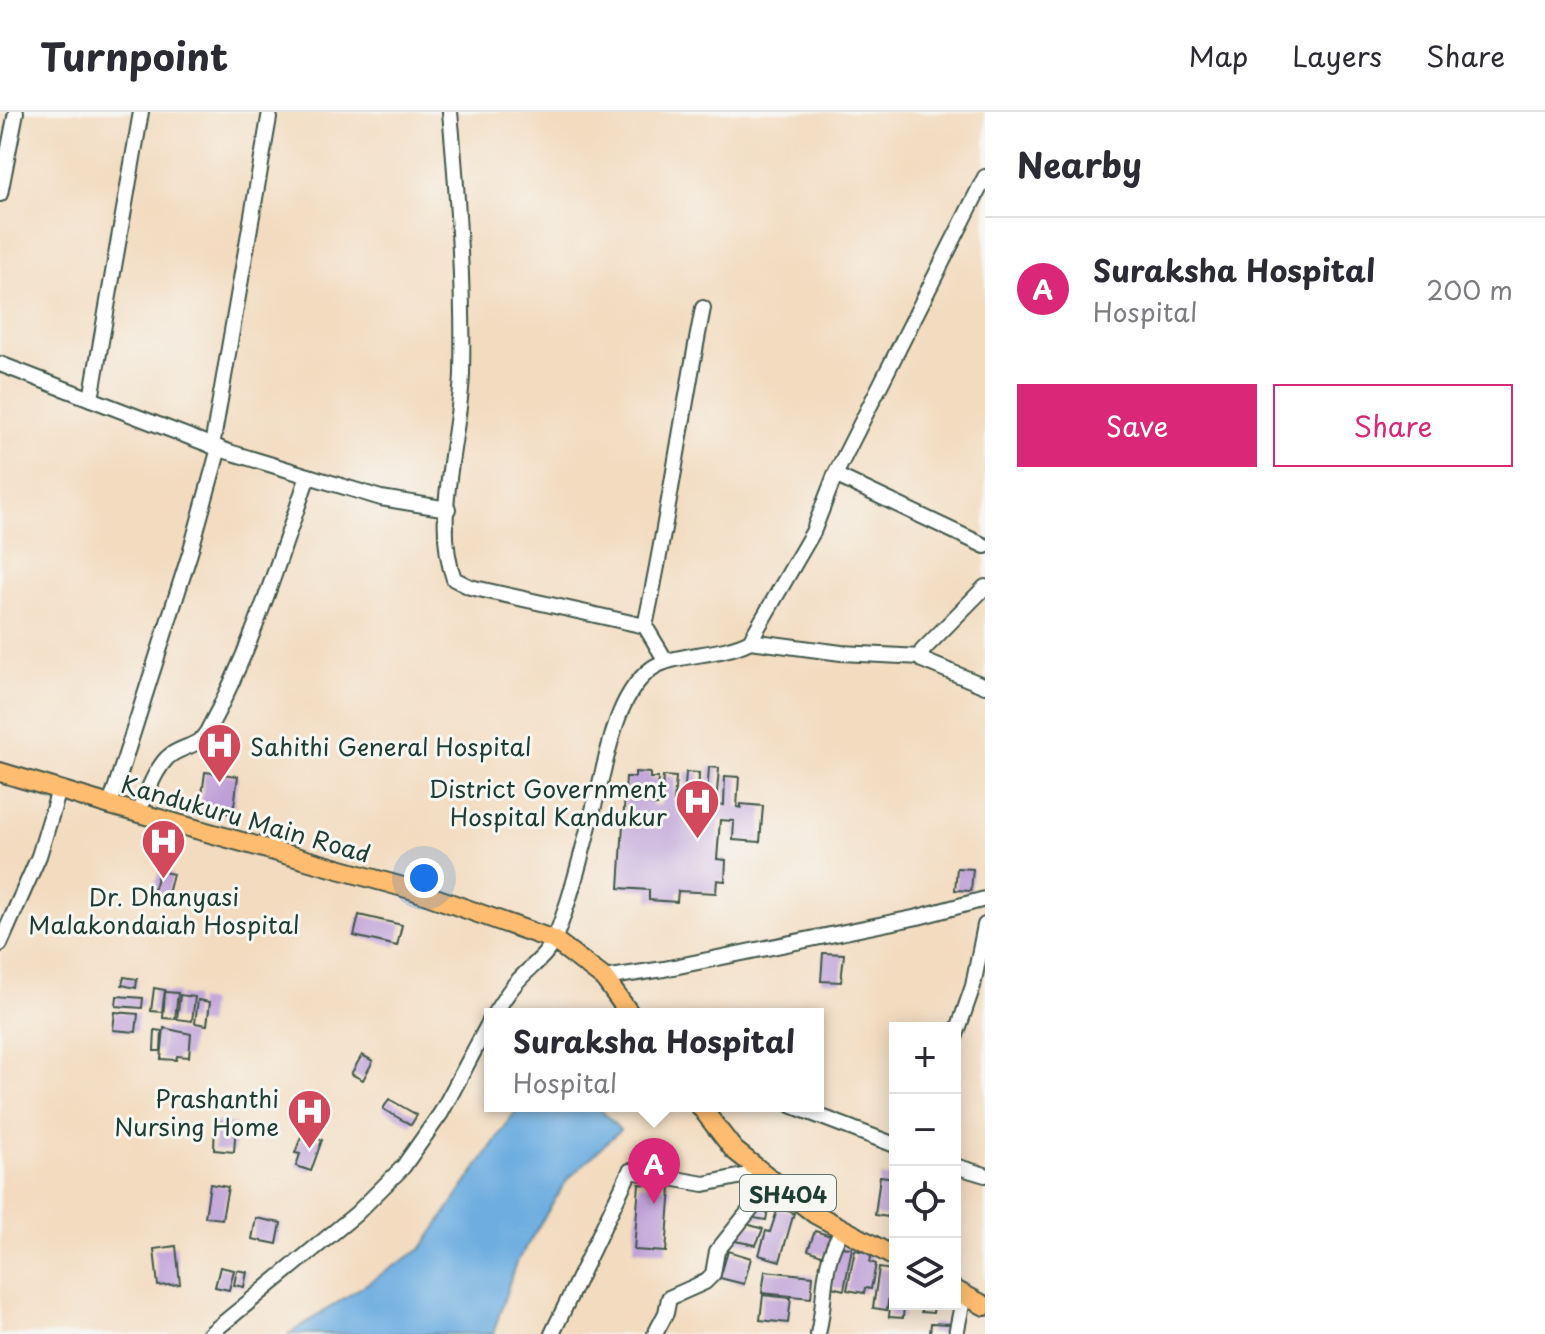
<!DOCTYPE html>
<html lang="en">
<head>
<meta charset="utf-8">
<style>
  :root { --surface:#fff; --page:#f7f7f7; --text:#2b2b33; --muted:#7c7c81; --line:#e1e1e2; --accent:#db2777 }
  body { margin:0; font-family:"Playpen Sans",sans-serif; background:var(--page); color:var(--text) }
  .controls { position:absolute; right:24px; bottom:24px; display:grid; overflow:hidden; border-radius:0px; box-shadow:0 4px 20px #0003 }
  .controls button { width:72px; height:72px; display:grid; place-items:center; padding:0; border:0; border-bottom:2px solid var(--line); background:var(--surface); color:var(--text); font:40px sans-serif }
  .you { position:absolute; left:424px; top:766px; width:28px; height:28px; margin:-20px; border:6px solid #fff; border-radius:50%; background:#1a73e8; box-shadow:0 0 0 12px #1a73e833 }
  .badge { display:grid; place-items:center; width:52px; height:52px; border-radius:50%; background:var(--accent); color:#fff; font-size:26px; font-weight:700 }
  .pin { position:absolute; translate:-50% -66px; filter:drop-shadow(0 2px 4px #0008) }
  .pin::after { content:''; position:absolute; top:42px; width:28px; height:24px; background:inherit; clip-path:polygon(0 0,100% 0,50% 100%) }
  .popup { position:absolute; left:484px; top:896px; width:340px; height:104px; box-sizing:border-box; display:grid; place-content:center; border-radius:0px; background:var(--surface); filter:drop-shadow(0 2px 6px #0005); font-size:26px; white-space:nowrap; color:var(--muted) }
  .popup b { font-size:30px; color:var(--text) }
  .popup::after { content:''; position:absolute; left:50%; top:100%; margin-left:-16px; border:16px solid transparent; border-top-color:var(--surface) }
  .list { margin:0; padding:0; list-style:none }
  h2 { display:flex; justify-content:space-between; align-items:center; height:104px; margin:0; padding:0 32px; font-size:34px }
  h2 small { font-size:26px; font-weight:400; color:var(--muted) }
  .list li { display:grid; grid-template-columns:52px 1fr auto; gap:24px; align-items:center; box-sizing:border-box; height:144px; padding:0 32px; border-top:2px solid var(--line) }
  .list b { display:block; font-size:30px; white-space:nowrap }
  .list p { margin:0; font-size:26px; white-space:nowrap; color:var(--muted) }
  .list em { font-size:26px; font-style:normal; color:var(--muted) }
  .actions { display:flex; gap:16px; padding:24px 32px }
  .actions a { flex:1; padding:18px 0; border:2px solid var(--accent); border-radius:0px; text-align:center; font-size:28px; color:var(--accent) }
  .actions .main { background:var(--accent); color:#fff }
  .icon { flex:none; width:44px; height:44px; fill:none; stroke:currentColor; stroke-width:2; stroke-linecap:round; stroke-linejoin:round }
  .map { position:relative; flex:none; width:985px; height:1222px; overflow:hidden }
  header { display:flex; align-items:center; gap:48px; box-sizing:border-box; height:112px; padding:0 40px; background:var(--surface); border-bottom:2px solid var(--line) }
  header strong { font-size:38px }
  nav { display:flex; gap:44px; margin-inline-start:auto; font-size:28px }
  main { display:flex }
  aside { flex:1; background:var(--surface) }
  .map>svg:first-child { display:block }
</style>
</head>
<body>
<header>
<strong>Turnpoint</strong>
<nav><a>Map</a><a>Layers</a><a>Share</a></nav>
</header>
<main>
<div class="map">
<svg width="985" height="1222" viewBox="0 0 985 1222">
  <rect width="100%" height="100%" fill="#f6f6f2"/>
  <filter id="ink" filterUnits="userSpaceOnUse"><feTurbulence type="fractalNoise" baseFrequency=".0125" numOctaves="2"/><feDisplacementMap in="SourceGraphic" scale="16" xChannelSelector="R" yChannelSelector="G"/><feConvolveMatrix kernelMatrix="1 2 1 2 8 2 1 2 1" color-interpolation-filters="sRGB"/></filter>
  <filter id="wash" filterUnits="userSpaceOnUse"><feTurbulence type="fractalNoise" baseFrequency=".006" numOctaves="4" result="noise"/><feDisplacementMap in="SourceGraphic" scale="32" xChannelSelector="R" yChannelSelector="G"/><feGaussianBlur stdDeviation="1.8" result="paint"/><feColorMatrix in="noise" values="0 0 0 0 0 0 0 0 0 0 0 0 0 0 0 0 0 1.4 0 .05"/><feComposite in="paint" operator="in"/></filter>
  <g filter="url(#wash)">
    <rect width="100%" height="100%" fill="#f3dbbf"/>
    <path fill="#6dade0" stroke="#46758a" stroke-width="2" d="M519,994H597L620,1018L567,1068L515,1153L493,1222H289L422,1136Z"/>
    <g id="blocks">
      <g fill="#bc9dd6">
        <path d="M709,655L719,656L716,692L724,693L725,664L739,665L737,695L741,696V692L763,694L760,730L733,728L734,709L720,708L717,747L726,748L725,769L717,768L716,781L678,779L677,790L649,788V778L619,776L626,665H635V660L650,661V666H658L657,680H653L652,693H661L663,664L676,665L674,689H684L686,660L699,661L698,691L710,692V686L707,685Z"/>
        <path d="M205,660L238,664L233,702L200,698Z"/>
        <path d="M957,756L973,757L971,779L955,778Z"/>
        <path d="M159,759L173,762L167,786L152,782Z"/>
        <path d="M359,803L402,813L397,834L354,824Z"/>
        <path d="M823,841L844,842L841,870L821,869Z"/>
        <path d="M124,865L137,867L136,876L122,873Z"/>
        <path d="M154,876L165,878L162,900L151,899Z"/>
        <path d="M165,880L178,881L175,907L163,906Z"/>
        <path d="M180,883L195,885L192,909L177,907Z"/>
        <path d="M117,884L143,886L142,896L116,894Z"/>
        <path d="M198,888L210,890L207,913L195,911Z"/>
        <path d="M115,900L138,902L136,920L113,918Z"/>
        <path d="M164,916L191,922L189,945L177,944L176,948L161,947Z"/>
        <path d="M155,918L162,919L161,939H154Z"/>
        <path d="M362,943L373,949L363,968L351,962Z"/>
        <path d="M389,987L417,1003L411,1013L383,997Z"/>
        <path d="M215,1010L236,1012L234,1040L214,1038Z"/>
        <path d="M302,1022L322,1028L311,1059L296,1054L300,1042L295,1041Z"/>
        <path d="M880,1064L895,1066V1106L875,1103Z"/>
        <path d="M210,1072L228,1075L222,1107L205,1105Z"/>
        <path d="M639,1072L671,1075L666,1140L634,1138Z"/>
        <path d="M755,1095L768,1097L766,1108L754,1106Z"/>
        <path d="M778,1096L794,1101L780,1149L759,1143L766,1119L770,1120Z"/>
        <path d="M256,1106L281,1111L277,1132L252,1127Z"/>
        <path d="M743,1111L763,1117L756,1133L730,1128Z"/>
        <path d="M815,1119L831,1124L824,1144L808,1138Z"/>
        <path d="M176,1134L180,1172L158,1174L154,1137Z"/>
        <path d="M838,1135L852,1136L844,1178L832,1175Z"/>
        <path d="M855,1138L872,1141L870,1150L876,1152L871,1177L865,1176L864,1181L847,1178Z"/>
        <path d="M728,1139L751,1146L744,1172L720,1166Z"/>
        <path d="M220,1155L234,1158L229,1178L215,1175Z"/>
        <path d="M879,1156L892,1158L887,1198L873,1196Z"/>
        <path d="M237,1158L247,1160L244,1175L234,1173Z"/>
        <path d="M765,1159L813,1164L811,1186L762,1181Z"/>
        <path d="M891,1181H895V1192H904L903,1206L889,1205Z"/>
        <path d="M763,1183L791,1186L788,1211L760,1208Z"/>
        <path d="M922,1192H934L933,1201L921,1200Z"/>
        <path d="M931,1211L950,1212V1222L930,1221Z"/>
      </g>
    </g>
  </g>
  <g filter="url(#ink)">
    <use href="#blocks" fill-opacity="0" stroke="#3f5549" stroke-width="2"/>
    <g fill="none" stroke-linecap="round" stroke-linejoin="round">
      <defs>
        <g id="minor">
          <path d="M450,0C458,87 464,175 462,262C460,324 432,407 454,467L470,475L645,514"/>
          <path d="M0,82L16,0"/>
          <path d="M0,252L226,339L381,386L448,397"/>
          <path d="M91,287L141,0"/>
          <path d="M212,334L270,0"/>
          <path d="M835,363L985,434"/>
          <path d="M985,475L922,539V548L985,574"/>
          <path d="M750,529L841,541L922,545"/>
          <path d="M666,549L645,514C668,408 682,302 703,196"/>
          <path d="M110,693L190,441L219,336"/>
          <path d="M138,700C147,683 153,661 167,646C179,634 198,636 207,620C251,539 278,451 308,364"/>
          <path d="M0,832L39,744L59,678"/>
          <path d="M604,866L664,857L918,805L985,787"/>
          <path d="M494,902C501,892 507,881 515,872C528,856 546,846 555,826C574,779 585,727 598,679C609,639 616,584 651,557C671,541 721,545 750,529L813,420L835,363L985,65"/>
          <path d="M955,926L973,874L985,813"/>
          <path d="M793,994L895,1033"/>
          <path d="M955,1054L985,1063"/>
          <path d="M210,1222L356,1102L403,1055L441,1001L490,909"/>
          <path d="M552,1222L630,1059L704,1072L762,1060"/>
          <path d="M655,1222L666,1201L669,1186L705,1170L713,1162L717,1139L773,1069"/>
          <path d="M818,1222C827,1184 820,1152 843,1117"/>
          <path d="M956,1222L964,1183"/>
        </g>
        <g id="major">
          <path d="M0,660L110,693L410,777L554,828L604,866L630,902"/>
          <path d="M700,994L734,1038L815,1102L895,1145"/>
          <path d="M955,1178L985,1194"/>
        </g>
      </defs>
      <use href="#minor" stroke="#3f5549" stroke-width="18"/>
      <use href="#major" stroke="#3f5549" stroke-width="22"/>
      <use href="#minor" stroke="#fff" stroke-width="14"/>
      <use href="#major" stroke="#febc70" stroke-width="18"/>
    </g>
  </g>
  <defs>
    <symbol id="hospital-pin" viewBox="-11 -11 22 30"><path d="M0 17L-7.5 6A9.5 9.5 0 1 1 7.5 6Z" fill="#d1495b" stroke="#f6f6f2"/><path d="M-5-5h3v3.5h4V-5h3V5h-3V1.5h-4V5h-3Z" fill="#fff"/></symbol>
  </defs>
  <g fill-rule="evenodd">
    <use href="#hospital-pin" x="194" y="608" width="51" height="69"/>
    <use href="#hospital-pin" x="672" y="664" width="51" height="69"/>
    <use href="#hospital-pin" x="138" y="704" width="51" height="69"/>
    <use href="#hospital-pin" x="284" y="974" width="51" height="69"/>
  </g>
  <g text-anchor="middle" dominant-baseline="central" stroke-width="6" stroke-linejoin="round" paint-order="stroke">
    <rect fill="#f6f6f2" stroke="#60746d" stroke-width="2" x="740" y="1063" width="96" height="36" rx="6"/>
    <g font-size="22" font-weight="bold" fill="#1f3d34">
      <text x="788" y="1081">SH404</text>
    </g>
    <g font-size="24" fill="#1f3d34" stroke="#f6f6f2" text-anchor="end">
      <text x="250" y="634" text-anchor="start">Sahithi General Hospital</text>
      <text x="667" y="676">District Government<tspan x="667" dy="28">Hospital Kandukur</tspan></text>
      <text x="164" y="784" text-anchor="middle">Dr. Dhanyasi<tspan x="164" dy="28">Malakondaiah Hospital</tspan></text>
      <text x="279" y="986">Prashanthi<tspan x="279" dy="28">Nursing Home</tspan></text>
    </g>
    <g font-size="24" fill="#1f3d34" stroke="#f6f6f2">
      <text transform="translate(246 706) rotate(16)">Kandukuru Main Road</text>
    </g>
  </g>
</svg>
<div class="controls">
<button>+</button>
<button>−</button>
<button><svg class="icon" aria-label="locate" viewBox="0 0 24 24"><circle cx="12" cy="12" r="6"/><path d="M12 2v4M12 18v4M2 12h4M18 12h4"/></svg></button>
<button><svg class="icon" aria-label="layers" viewBox="0 0 24 24"><path d="M12 4l9 5-9 5-9-5zM3 14l9 5 9-5"/></svg></button>
</div>
<div class="you"></div>
<div class="pin badge" style="left:654px;top:1092px">A</div>
<div class="popup"><b>Suraksha Hospital</b>Hospital</div>
</div>
<aside>
<h2>Nearby<small></small></h2>
<ul class="list">
<li><span class="badge">A</span><div><b>Suraksha Hospital</b><p>Hospital</p></div><em>200 m</em></li>
</ul>
<div class="actions"><a class="main">Save</a><a>Share</a></div>
</aside>
</main>
</body>
</html>
